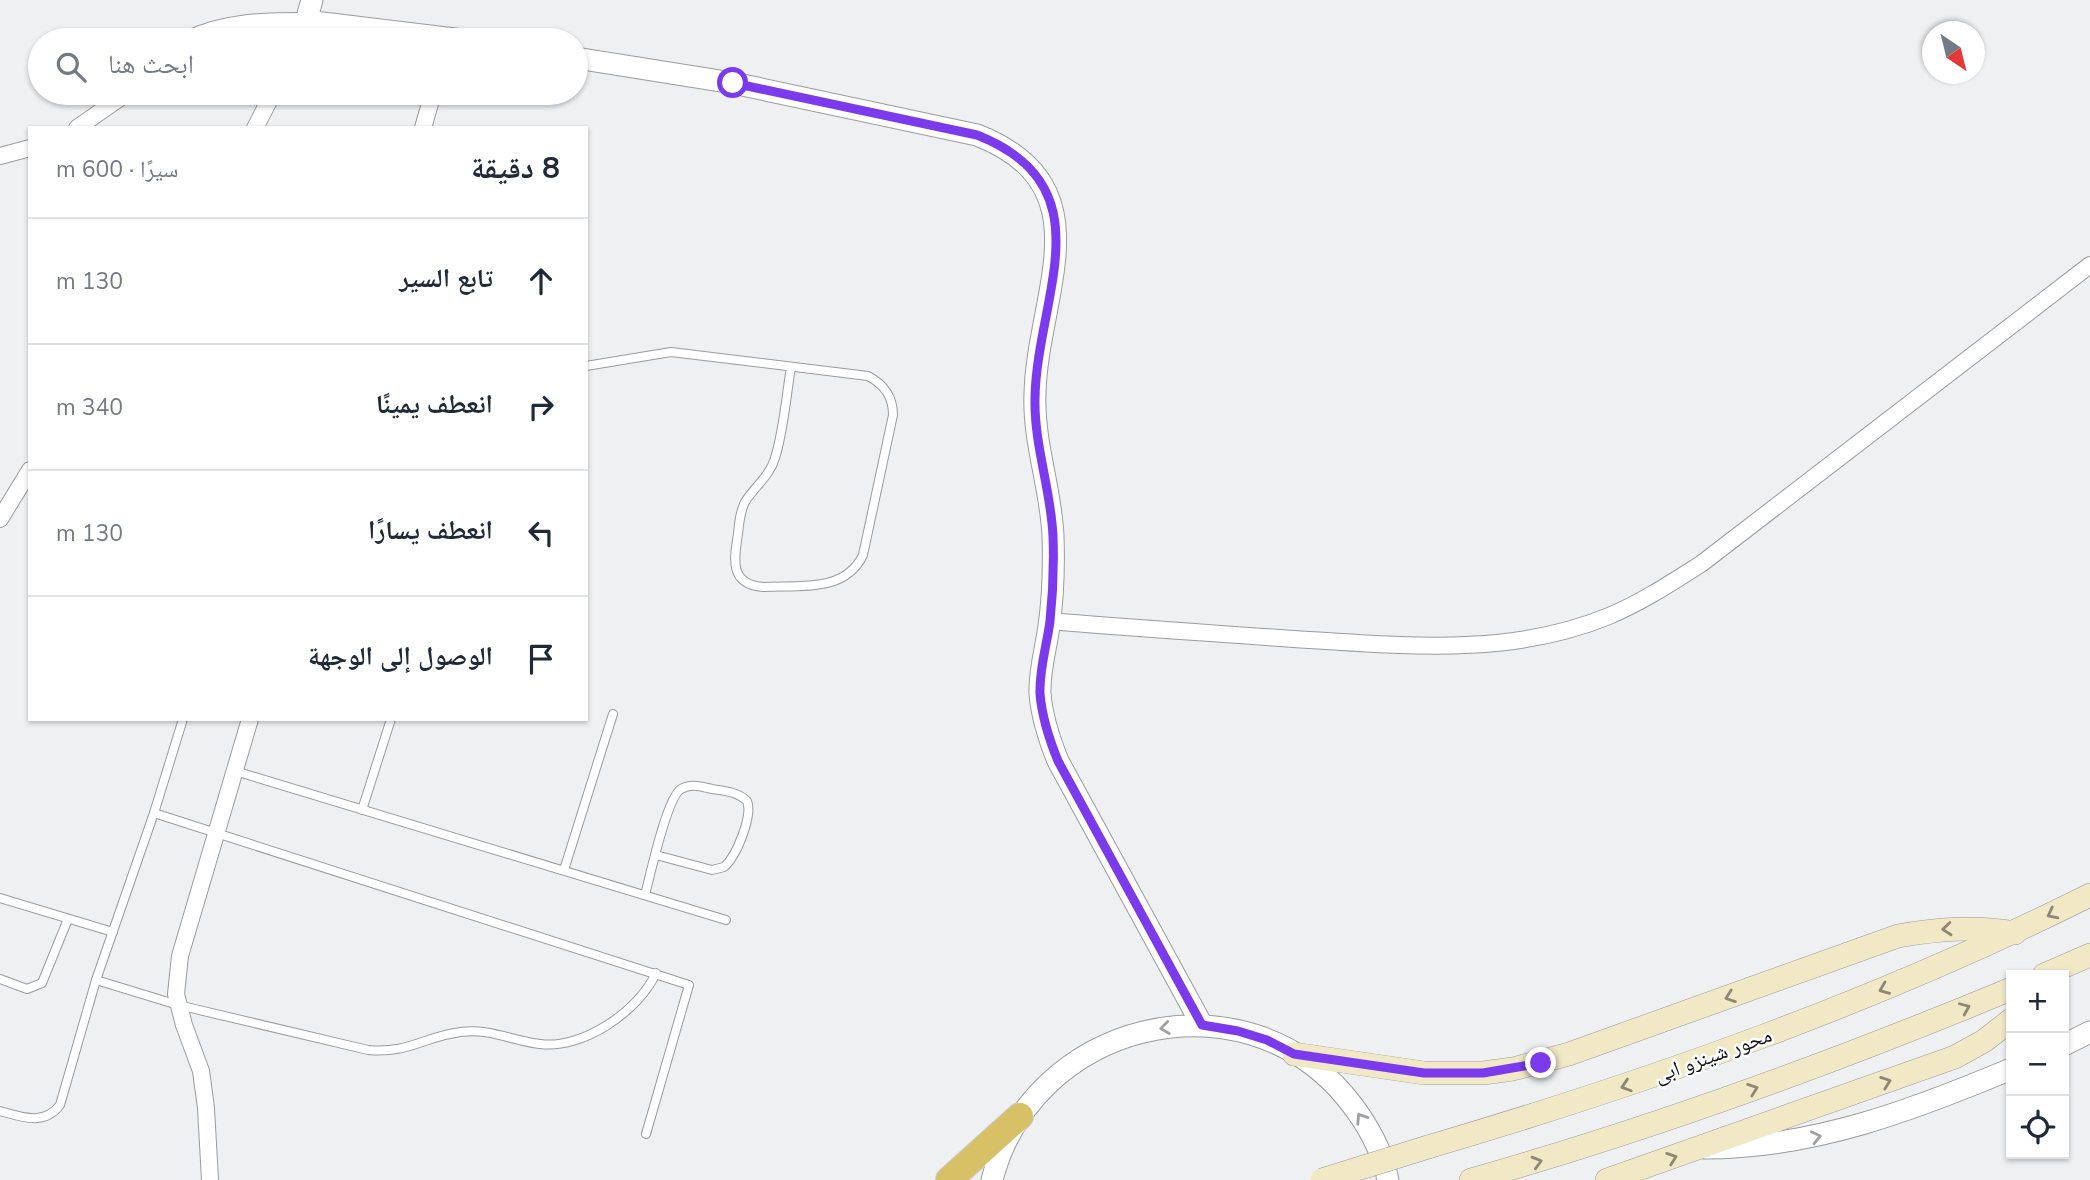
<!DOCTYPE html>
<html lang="ar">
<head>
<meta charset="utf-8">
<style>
  :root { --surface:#fff; --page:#f6f6f7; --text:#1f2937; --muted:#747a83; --line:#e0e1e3 }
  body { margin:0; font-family:"Nunito Sans","Noto Naskh Arabic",sans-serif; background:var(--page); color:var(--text); direction:rtl }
  .controls { position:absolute; right:21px; bottom:21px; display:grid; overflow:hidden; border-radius:0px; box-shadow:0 2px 5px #0004 }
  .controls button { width:63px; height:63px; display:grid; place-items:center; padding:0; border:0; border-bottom:2px solid var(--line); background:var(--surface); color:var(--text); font:35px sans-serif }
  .compass { position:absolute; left:1922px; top:21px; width:63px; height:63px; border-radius:50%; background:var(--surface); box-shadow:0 2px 5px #0004; rotate:145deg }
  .stop { position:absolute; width:21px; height:21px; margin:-16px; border:5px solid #7c3aed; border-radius:50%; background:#fff }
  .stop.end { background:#7c3aed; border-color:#fff; box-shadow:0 2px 7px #0008 }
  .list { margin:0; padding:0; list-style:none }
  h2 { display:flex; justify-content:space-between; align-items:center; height:91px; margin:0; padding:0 28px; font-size:30px }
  h2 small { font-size:23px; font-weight:400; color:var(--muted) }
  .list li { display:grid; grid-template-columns:46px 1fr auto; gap:21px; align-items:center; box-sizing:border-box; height:126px; padding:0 28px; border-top:2px solid var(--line) }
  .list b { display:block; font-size:26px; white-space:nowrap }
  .list em { font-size:23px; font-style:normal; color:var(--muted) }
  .icon { flex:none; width:38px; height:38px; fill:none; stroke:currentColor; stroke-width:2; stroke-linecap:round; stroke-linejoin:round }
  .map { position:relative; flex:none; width:2090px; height:1180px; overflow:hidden; direction:ltr }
  .search { position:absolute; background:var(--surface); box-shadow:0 2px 5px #0004; left:28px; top:28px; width:560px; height:77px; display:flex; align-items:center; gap:18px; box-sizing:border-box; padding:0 24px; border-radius:38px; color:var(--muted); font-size:26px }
  .panel { position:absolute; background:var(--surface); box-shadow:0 2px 5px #0004; left:28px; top:126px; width:560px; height:595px; border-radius:0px; direction:rtl }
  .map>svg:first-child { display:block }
</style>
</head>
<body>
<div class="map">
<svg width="2090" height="1180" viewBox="0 0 2090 1180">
  <rect width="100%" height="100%" fill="#eff0f2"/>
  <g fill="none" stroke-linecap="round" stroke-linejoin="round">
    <defs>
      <g id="service">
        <path d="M586,366L671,352L868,376C885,385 893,397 893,415L863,555C845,593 799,585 763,587C729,584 734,559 738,534C739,523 740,512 745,502C754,487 770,476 775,458C784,429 786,397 791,367"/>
        <path d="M235,771L726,920"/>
        <path d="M362,810L391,719"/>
        <path d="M154,813L689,985L646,1134"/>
        <path d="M564,870L613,714"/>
        <path d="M645,895C650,876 667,797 681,789C691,783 702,787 712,789C725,791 738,792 747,801C753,816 736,857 724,867L712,870L656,855"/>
        <path d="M0,898L113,932"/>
        <path d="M0,979L27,989L42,983L68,919"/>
        <path d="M96,980L178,1005L368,1050C409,1054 425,1036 461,1032C489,1028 513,1041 540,1044C582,1050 639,1011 656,973"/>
        <path d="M0,1111C22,1117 44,1126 60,1105L96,980L154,813L183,719"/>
      </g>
      <g id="minor">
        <path d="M186,40C225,21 264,21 306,21L298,40"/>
        <path d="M77,128L127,93"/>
        <path d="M255,128L273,93"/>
        <path d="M423,128L433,93"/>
        <path d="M0,156L30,148"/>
        <path d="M0,519L30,470"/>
        <path d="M1049,621C1131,628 1212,633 1294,639C1400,645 1507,658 1609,616C1642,602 1671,583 1701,564L2090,265"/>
        <path d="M210,1180L206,1108L201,1071L184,1025L176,994L180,956L250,719"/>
      </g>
      <g id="tertiary">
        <path d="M312,0L306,21L463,40"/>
        <path d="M576,58L733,83L977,135C1107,186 1037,294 1035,394C1033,442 1051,488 1053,536C1054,565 1053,597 1049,626C1046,649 1039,671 1040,694C1042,717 1049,739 1058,761L1202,1025"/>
        <path d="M2064,1045L2090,1032"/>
        <path d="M1705,1148C1813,1148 1913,1110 2011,1069"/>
        <path d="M992,1180C1032,1023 1239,970 1345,1096C1365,1120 1382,1149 1388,1180"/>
      </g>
      <g id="secondary">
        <path d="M2044,975L2090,955"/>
        <path d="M1294,1054L1424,1073H1483L1513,1069L1569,1054L1898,936C1938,929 1974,926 2015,933"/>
        <path d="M1428,1147C1655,1080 1878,1001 2090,895"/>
        <path d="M1471,1180C1655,1128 1835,1062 2011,989"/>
        <path d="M1607,1180L1955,1057L1984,1041L2011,1020"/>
      </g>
      <path id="trunk" d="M949,1180L1020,1116"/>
    </defs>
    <use href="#service" stroke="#9a9b9d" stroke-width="10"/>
    <use href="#minor" stroke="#9a9b9d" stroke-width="18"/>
    <use href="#tertiary" stroke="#9a9b9d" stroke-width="23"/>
    <use href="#secondary" stroke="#9a9b9d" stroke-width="24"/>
    <use href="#trunk" stroke="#cbcbcb" stroke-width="28"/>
    <use href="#service" stroke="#fff" stroke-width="8"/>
    <use href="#minor" stroke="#fff" stroke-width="16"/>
    <use href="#tertiary" stroke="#fff" stroke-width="21"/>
    <use href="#secondary" stroke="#f1e8c6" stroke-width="23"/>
    <use href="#trunk" stroke="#d8c066" stroke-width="26"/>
    <defs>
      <path id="secondary-bridge" d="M1322,1180L1428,1147"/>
    </defs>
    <use href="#secondary-bridge" stroke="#9a9b9d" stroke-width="24" stroke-linecap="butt"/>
    <use href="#secondary-bridge" stroke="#f1e8c6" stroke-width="23"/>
  </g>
  <defs><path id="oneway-chevron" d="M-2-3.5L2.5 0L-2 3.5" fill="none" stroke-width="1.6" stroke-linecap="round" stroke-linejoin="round" transform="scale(1.75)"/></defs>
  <g stroke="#8d8875">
    <use href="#oneway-chevron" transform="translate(2052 914) rotate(153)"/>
    <use href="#oneway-chevron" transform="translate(1947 929) rotate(175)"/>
    <use href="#oneway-chevron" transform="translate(1884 989) rotate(158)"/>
    <use href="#oneway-chevron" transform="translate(1730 997) rotate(160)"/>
    <use href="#oneway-chevron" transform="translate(1965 1008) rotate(-23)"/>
    <use href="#oneway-chevron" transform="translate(1886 1082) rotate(-20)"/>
    <use href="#oneway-chevron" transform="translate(1626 1086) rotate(162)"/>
    <use href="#oneway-chevron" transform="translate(1753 1089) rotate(-20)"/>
    <use href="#oneway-chevron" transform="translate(1672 1158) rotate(-19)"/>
    <use href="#oneway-chevron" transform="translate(1537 1162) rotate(-16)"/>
  </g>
  <g stroke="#a0a0a1">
    <use href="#oneway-chevron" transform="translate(1165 1028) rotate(172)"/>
    <use href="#oneway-chevron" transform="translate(1361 1118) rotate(-123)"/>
    <use href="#oneway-chevron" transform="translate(1816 1137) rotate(-13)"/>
  </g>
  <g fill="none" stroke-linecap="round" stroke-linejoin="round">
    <path stroke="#7c3aed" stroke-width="9" d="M733,83L977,135C1109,187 1036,298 1035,399C1034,445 1051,490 1053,536C1054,564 1053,593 1050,621C1047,645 1039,669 1040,694C1042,717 1049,739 1058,761L1202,1025L1238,1031L1267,1040L1294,1054L1424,1073H1483L1541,1063"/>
  </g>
  <g text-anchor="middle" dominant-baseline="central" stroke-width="5" stroke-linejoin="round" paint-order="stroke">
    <g font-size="21" fill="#121213" stroke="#fcfdff">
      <text transform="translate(1713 1055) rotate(-20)">محور شينزو ابى</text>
    </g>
  </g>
</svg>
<div class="controls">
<button>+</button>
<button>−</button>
<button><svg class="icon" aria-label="locate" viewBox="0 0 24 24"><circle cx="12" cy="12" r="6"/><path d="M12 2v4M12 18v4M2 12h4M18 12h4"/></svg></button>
</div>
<svg class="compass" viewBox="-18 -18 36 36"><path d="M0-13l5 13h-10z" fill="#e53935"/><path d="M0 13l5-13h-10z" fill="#747a83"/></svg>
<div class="stop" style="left:733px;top:83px"></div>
<div class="stop end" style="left:1541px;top:1063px"></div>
<div class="search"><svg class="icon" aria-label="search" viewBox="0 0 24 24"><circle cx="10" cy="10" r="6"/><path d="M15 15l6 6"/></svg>ابحث هنا</div>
<section class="panel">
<h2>8 دقيقة<small>سيرًا · 600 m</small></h2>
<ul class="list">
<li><svg class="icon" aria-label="ahead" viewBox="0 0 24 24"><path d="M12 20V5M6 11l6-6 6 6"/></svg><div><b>تابع السير</b></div><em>130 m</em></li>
<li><svg class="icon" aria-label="right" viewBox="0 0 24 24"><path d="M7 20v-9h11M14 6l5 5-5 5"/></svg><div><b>انعطف يمينًا</b></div><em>340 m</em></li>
<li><svg class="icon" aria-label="left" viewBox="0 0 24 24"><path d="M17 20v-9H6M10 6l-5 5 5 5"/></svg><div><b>انعطف يسارًا</b></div><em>130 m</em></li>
<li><svg class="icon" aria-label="arrive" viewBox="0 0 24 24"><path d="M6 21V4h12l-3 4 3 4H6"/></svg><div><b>الوصول إلى الوجهة</b></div></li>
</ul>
</section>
</div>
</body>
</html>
